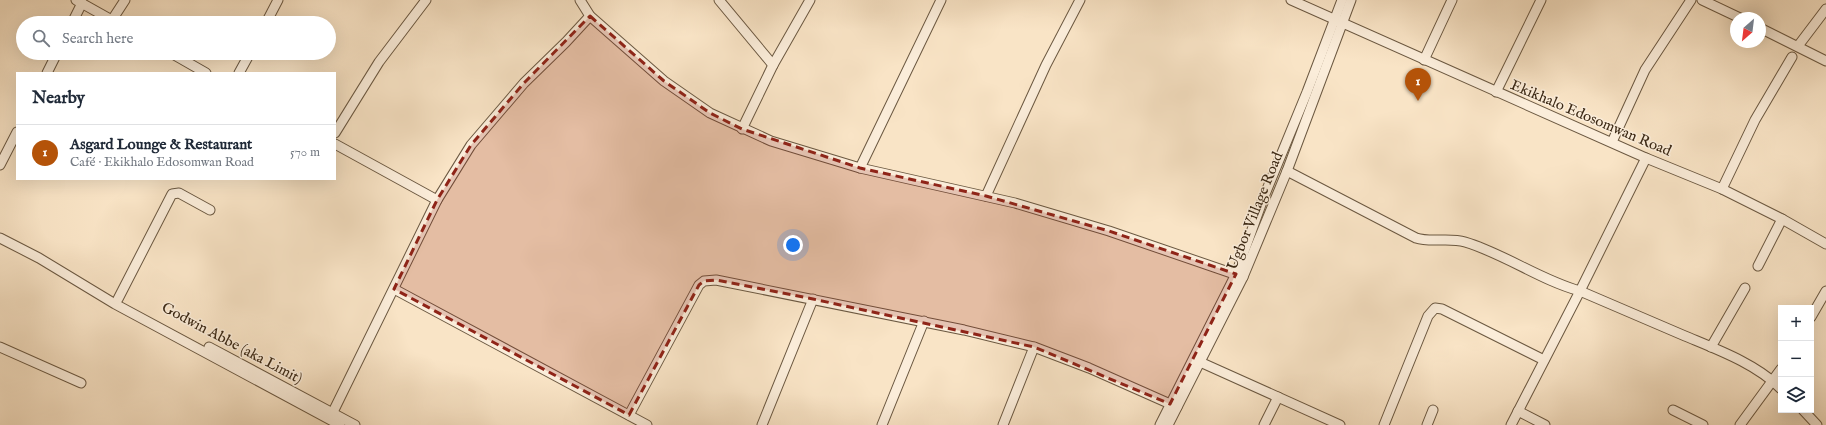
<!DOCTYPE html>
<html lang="en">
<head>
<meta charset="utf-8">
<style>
  :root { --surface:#fff; --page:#f6f6f7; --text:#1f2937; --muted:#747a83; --line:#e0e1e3; --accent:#b45309 }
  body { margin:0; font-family:"IM FELL English",serif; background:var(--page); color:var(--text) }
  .controls { position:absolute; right:12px; bottom:12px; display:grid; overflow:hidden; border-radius:0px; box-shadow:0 4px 16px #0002 }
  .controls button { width:36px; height:36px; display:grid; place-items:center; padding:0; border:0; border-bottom:1px solid var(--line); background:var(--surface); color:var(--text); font:20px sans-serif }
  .compass { position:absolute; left:1730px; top:12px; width:36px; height:36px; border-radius:50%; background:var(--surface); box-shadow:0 4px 16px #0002; rotate:208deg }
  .you { position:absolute; left:793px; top:245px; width:14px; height:14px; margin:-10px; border:3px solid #fff; border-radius:50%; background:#1a73e8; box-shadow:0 0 0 6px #1a73e833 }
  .badge { display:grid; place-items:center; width:26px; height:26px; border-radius:50%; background:var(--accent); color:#fff; font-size:13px; font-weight:700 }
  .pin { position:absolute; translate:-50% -33px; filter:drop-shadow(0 1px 2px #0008) }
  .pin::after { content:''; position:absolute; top:21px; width:14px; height:12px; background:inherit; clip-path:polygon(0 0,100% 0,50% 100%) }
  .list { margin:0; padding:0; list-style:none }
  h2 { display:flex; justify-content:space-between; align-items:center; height:52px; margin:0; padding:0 16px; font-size:17px }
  h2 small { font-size:13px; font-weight:400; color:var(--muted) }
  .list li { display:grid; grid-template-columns:26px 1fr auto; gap:12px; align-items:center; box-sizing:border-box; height:56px; padding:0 16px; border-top:1px solid var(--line) }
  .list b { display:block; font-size:15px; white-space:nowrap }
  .list p { margin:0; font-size:13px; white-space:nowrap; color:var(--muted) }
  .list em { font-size:13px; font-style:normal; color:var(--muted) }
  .icon { flex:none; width:22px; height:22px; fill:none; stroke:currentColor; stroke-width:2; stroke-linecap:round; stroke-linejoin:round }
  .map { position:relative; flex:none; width:1826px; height:425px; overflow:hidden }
  .search { position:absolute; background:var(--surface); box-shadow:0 4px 16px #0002; left:16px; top:16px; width:320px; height:44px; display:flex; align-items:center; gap:10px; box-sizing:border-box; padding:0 14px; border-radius:22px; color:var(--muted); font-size:15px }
  .panel { position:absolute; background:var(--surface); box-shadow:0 4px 16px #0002; left:16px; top:72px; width:320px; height:108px; border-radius:0px }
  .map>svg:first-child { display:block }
</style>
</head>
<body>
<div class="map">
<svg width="1826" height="425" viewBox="0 0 1826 425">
  <rect width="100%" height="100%" fill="#f9e4c6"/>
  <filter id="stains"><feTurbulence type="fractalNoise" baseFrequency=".005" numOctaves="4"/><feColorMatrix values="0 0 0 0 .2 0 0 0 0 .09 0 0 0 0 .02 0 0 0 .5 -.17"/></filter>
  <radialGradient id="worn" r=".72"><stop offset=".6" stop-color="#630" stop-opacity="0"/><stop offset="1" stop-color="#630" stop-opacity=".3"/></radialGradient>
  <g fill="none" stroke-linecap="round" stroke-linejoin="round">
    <defs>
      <g id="minor">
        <path d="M76,0L117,23"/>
        <path d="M580,0L590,16L664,81L710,113L771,141L860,168L1015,203L1109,231L1243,277"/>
        <path d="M719,0L773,65"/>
        <path d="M1291,0L1646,158L1722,189L1782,219L1826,244"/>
        <path d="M1702,0L1740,18"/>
        <path d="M112,20L125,0"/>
        <path d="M72,23L82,3"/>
        <path d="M266,23L278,0"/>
        <path d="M1760,28L1826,61"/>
        <path d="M1798,46L1826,9"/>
        <path d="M171,53L206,73"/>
        <path d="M1424,60L1452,0"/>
        <path d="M47,73L57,53"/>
        <path d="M239,73L250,53"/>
        <path d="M1496,92L1541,0"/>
        <path d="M742,129L773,65L810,0"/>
        <path d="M335,133L379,62L426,0"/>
        <path d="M1612,142L1645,70L1691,0"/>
        <path d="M0,165L17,132"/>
        <path d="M860,168L941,0"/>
        <path d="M1287,171L1416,238C1431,243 1449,237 1465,242C1505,254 1540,280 1580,291C1615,306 1650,321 1685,336C1716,349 1757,364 1781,389"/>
        <path d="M1722,189L1755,120L1792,57"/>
        <path d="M986,196L1046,65L1080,0"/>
        <path d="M437,200L471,145L524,83L566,42L590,16"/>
        <path d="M0,238L39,258L115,304L340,425"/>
        <path d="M1758,266L1782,219"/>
        <path d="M394,289L647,425"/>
        <path d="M118,299L172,194L179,193L210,210"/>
        <path d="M1811,317L1826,291"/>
        <path d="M0,347L81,383"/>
        <path d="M209,347L355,425"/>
        <path d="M1711,347L1745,288"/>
        <path d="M1200,362L1340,425"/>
        <path d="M1673,410L1703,425"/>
        <path d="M1803,410L1817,425"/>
        <path d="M1518,411L1545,425"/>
        <path d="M333,412L437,200L335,144"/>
        <path d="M629,415L699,285L704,281L716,280L964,330L1034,347L1089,368L1177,407"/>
        <path d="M762,425L813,299"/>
        <path d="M882,425L924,321"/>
        <path d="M1003,425L1034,347"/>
        <path d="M1160,425L1236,274L1263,199L1307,92L1342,0"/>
        <path d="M1168,425L1243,277L1287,171L1351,0"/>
        <path d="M1264,425L1278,397"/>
        <path d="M1384,425L1428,316L1435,308L1442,309L1544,360"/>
        <path d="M1427,425L1433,410"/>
        <path d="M1511,425L1580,291L1646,158"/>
        <path d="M1740,425L1781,369"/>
      </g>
    </defs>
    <use href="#minor" stroke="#6b5841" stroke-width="11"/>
    <use href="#minor" stroke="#fbedda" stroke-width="9"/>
  </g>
  <path fill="#8f2418" fill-opacity="0.2" stroke="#8f2418" stroke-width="3" stroke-dasharray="8 5" stroke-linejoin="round" d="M590,16L664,81L710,113L742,129L860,168L986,196L1109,231L1236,274L1170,404L1034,347L813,299L716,280L704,281L699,285L629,415L394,289L437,200L471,145L524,83Z"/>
  <g text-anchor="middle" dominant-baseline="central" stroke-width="3" stroke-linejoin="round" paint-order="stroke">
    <g font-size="15" fill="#3c2915" stroke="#fbedda">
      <text transform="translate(1591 118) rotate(23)">Ekikhalo Edosomwan Road</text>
      <text transform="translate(1255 211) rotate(-68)">Ugbor Village Road</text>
      <text transform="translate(232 343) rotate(28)">Godwin Abbe (aka Limit)</text>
    </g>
  </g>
  <rect width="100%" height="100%" filter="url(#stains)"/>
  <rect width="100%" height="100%" fill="url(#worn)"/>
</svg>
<div class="controls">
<button>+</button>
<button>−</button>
<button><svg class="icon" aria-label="layers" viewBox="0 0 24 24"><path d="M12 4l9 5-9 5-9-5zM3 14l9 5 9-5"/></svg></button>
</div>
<svg class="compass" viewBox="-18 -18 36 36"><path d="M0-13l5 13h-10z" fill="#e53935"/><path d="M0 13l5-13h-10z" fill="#747a83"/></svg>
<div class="you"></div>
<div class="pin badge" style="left:1418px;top:101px">1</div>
<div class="search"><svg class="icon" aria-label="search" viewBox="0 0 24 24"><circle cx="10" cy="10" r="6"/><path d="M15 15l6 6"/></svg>Search here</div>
<section class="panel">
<h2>Nearby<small></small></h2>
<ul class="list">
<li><span class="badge">1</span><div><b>Asgard Lounge &amp; Restaurant</b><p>Café · Ekikhalo Edosomwan Road</p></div><em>570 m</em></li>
</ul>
</section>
</div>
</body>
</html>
